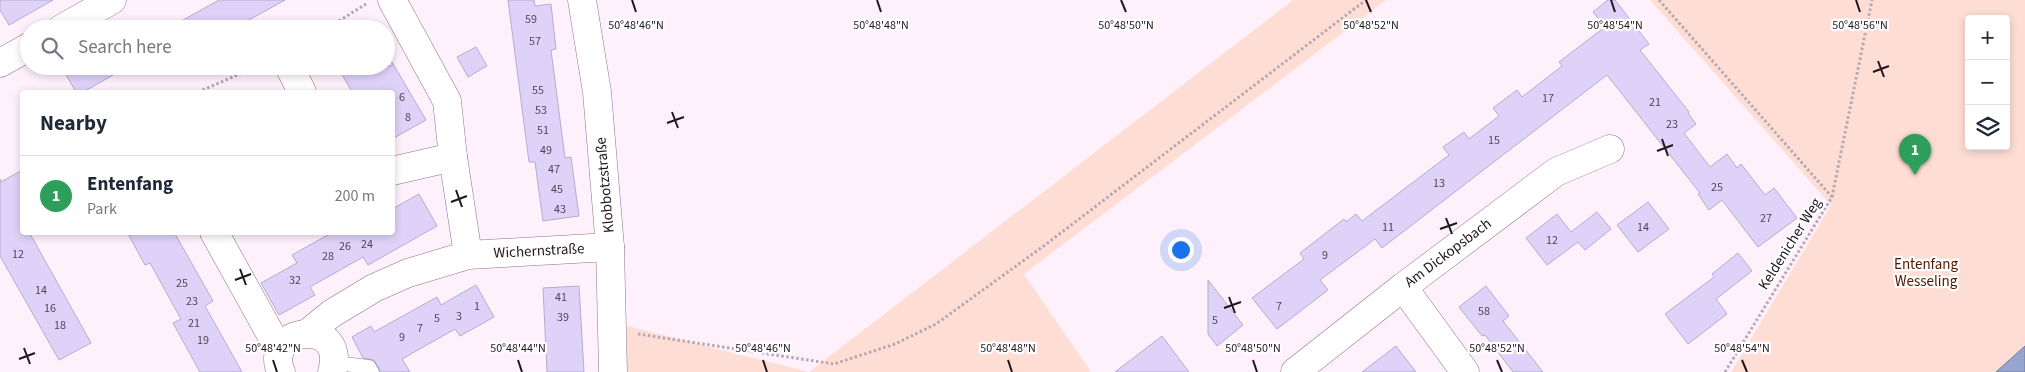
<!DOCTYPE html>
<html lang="en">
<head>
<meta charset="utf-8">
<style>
  :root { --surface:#fff; --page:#f6f6f7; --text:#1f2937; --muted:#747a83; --line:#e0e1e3; --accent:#ea580c }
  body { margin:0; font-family:"Source Sans 3",sans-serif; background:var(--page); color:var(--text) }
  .controls { position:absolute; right:15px; top:15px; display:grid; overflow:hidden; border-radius:5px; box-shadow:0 2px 8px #0003 }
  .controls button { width:45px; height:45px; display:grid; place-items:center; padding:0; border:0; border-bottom:1px solid var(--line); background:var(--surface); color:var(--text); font:25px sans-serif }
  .you { position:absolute; left:1180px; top:249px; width:18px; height:18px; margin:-12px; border:4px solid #fff; border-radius:50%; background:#1a73e8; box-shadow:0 0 0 8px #1a73e833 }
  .badge { display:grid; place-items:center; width:32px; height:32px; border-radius:50%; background:var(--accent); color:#fff; font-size:16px; font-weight:700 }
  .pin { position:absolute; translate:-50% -41px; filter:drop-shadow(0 1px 2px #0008) }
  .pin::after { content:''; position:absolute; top:26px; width:18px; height:15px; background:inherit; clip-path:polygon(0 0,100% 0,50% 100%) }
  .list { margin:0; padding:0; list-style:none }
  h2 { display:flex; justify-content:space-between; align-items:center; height:65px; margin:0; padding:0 20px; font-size:21px }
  h2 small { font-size:16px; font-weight:400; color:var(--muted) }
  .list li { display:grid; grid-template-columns:32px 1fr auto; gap:15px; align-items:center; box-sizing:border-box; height:80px; padding:0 20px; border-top:1px solid var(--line) }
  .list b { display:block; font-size:19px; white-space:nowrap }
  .list p { margin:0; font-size:16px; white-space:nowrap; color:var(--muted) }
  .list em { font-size:16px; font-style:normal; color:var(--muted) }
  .icon { flex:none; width:28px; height:28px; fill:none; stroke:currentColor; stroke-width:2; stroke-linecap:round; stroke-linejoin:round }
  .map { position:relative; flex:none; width:2025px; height:372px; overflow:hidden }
  .search { position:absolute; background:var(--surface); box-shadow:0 2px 8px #0003; left:20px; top:20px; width:375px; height:55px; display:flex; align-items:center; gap:12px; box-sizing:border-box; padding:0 18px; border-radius:28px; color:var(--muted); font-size:19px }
  .panel { position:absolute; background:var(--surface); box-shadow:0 2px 8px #0003; left:20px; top:90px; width:375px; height:145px; border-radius:5px }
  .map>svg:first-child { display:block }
</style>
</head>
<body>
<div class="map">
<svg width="2025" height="372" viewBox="0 0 2025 372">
  <rect width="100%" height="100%" fill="#fff1fc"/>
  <g fill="#feded4" fill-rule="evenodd">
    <path d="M1293,0H1386L1024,274L1091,372H627V326L809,372Z"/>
    <path d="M1650,0H2025V372H1731L1831,205ZM1969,19H2006V146H1969Z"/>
  </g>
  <path fill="#95a6d2" stroke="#727b9c" d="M2025,346V372H1996Z"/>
  <g fill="#dfd2f9" stroke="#b6abcd">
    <path d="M0,0H53L9,25L0,10Z"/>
    <path d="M219,0H285L247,21L251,29H167Z"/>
    <path d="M508,0H534L535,6L551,4L556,49L551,50L565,158L571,157L579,216L543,221L535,162H529Z"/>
    <path d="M1608,0H1615L1649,44L1640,50L1689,112L1688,113L1696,124L1684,133L1710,167L1727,154L1737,168L1741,164L1765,195L1774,188L1797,218L1758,247L1722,200L1709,210L1698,194L1700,193L1607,75L1382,248L1375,239L1320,280L1328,290L1277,329L1252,298L1304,259L1300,253L1344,219L1346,222L1356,214L1362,221L1449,155L1443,147L1464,132L1469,139L1499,116L1493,108L1517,90L1522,97L1562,66L1559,62L1605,27L1593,12Z"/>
    <path d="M476,47L487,66L468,77L457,57Z"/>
    <path d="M392,62L426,120L392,139V92H352L337,66H392Z"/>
    <path d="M61,66H129L83,92H76Z"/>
    <path d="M22,170V216L21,217L22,232H29L91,343L59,360L0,256V179L1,182Z"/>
    <path d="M419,194L437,226L368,265L363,257L310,287L315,295L279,315L261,283L297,263L292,255L333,232H392V209Z"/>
    <path d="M1648,202L1669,229L1638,252L1617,225Z"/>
    <path d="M1597,212L1611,229L1585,250L1578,242L1547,265L1526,238L1557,214L1571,232Z"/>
    <path d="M127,232H174L213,301L205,306L242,372H200L173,323L181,319L150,263L145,265Z"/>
    <path d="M1738,253L1752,271L1716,299L1727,314L1688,344L1665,314L1714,277L1712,274Z"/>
    <path d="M1208,280L1243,325L1217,346L1208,334Z"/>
    <path d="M476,285L494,317L460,336L455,329L402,359L410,372H381L374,360L363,358L352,337L371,326L374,332L437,297L441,305Z"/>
    <path d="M579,286L584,372H547L543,288Z"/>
    <path d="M1486,286L1509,316L1503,321L1543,372H1513L1485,335L1482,336L1459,307Z"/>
    <path d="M1162,336L1189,372H1115Z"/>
    <path d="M1396,346L1416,372H1362Z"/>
  </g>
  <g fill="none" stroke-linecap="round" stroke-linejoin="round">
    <defs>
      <path id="lane" d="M335,363L369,367L372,372"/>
      <g id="street">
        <path d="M392,0L447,101L453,157L468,255"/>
        <path d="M582,0L597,92L610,247L613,372"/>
        <path d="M61,29L112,0"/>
        <path d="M0,63L29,47"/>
        <path d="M289,66L302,92"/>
        <path d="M392,171L453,157"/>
        <path d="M214,232L280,351"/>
        <path d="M1403,287L1465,372"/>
        <path d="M308,333L331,314L374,288L408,273L468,255L610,247"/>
        <path d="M281,372C261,327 348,316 332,372"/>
        <path d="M1295,372L1403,287L1556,172L1610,149"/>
      </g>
    </defs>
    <use href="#lane" stroke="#8e7189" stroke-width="15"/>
    <use href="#street" stroke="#8e7189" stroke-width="29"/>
    <g stroke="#b5a8b2" stroke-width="3" stroke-dasharray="2.5 2.5" stroke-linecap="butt">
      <path d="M1659,0L1832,197"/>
      <path d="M326,29L366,4"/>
      <path d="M198,92L258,66"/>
      <path d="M638,334L834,364L895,344L936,324L1045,245L1366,0"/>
      <path d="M1725,372L1832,197L1872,0"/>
    </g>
    <use href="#lane" stroke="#fff" stroke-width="14"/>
    <use href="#street" stroke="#fff" stroke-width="28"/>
  </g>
  <path fill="none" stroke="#21161f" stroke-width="2" d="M632,0L636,12M877,0L881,12M1121,0L1126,12M1366,0L1371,12M1611,0L1615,12M1856,0L1860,12M1878,61L1884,77M1873,72L1889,66M672,112L678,128M667,123L684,117M1662,139L1668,156M1657,151L1673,145M456,190L462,207M451,202L467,196M1446,218L1452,234M1440,229L1457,223M240,269L246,285M235,280L251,274M1229,297L1235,313M1224,308L1241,302M24,348L30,364M19,359L35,353M273,360L277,372M518,360L522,372M763,360L767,372M1008,360L1012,372M1253,360L1257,372M1497,360L1502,372M1742,360L1747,372"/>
  <g text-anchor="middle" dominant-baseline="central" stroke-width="4.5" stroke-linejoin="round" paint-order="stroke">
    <g font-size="12" fill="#504556">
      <text x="531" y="19">59</text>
      <text x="535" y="41">57</text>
      <text x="538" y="90">55</text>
      <text x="402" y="97">6</text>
      <text x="1548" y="98">17</text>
      <text x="1655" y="102">21</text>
      <text x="541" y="110">53</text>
      <text x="408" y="117">8</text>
      <text x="1672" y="124">23</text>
      <text x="543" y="130">51</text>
      <text x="1494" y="140">15</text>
      <text x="546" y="150">49</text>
      <text x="554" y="169">47</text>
      <text x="1439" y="183">13</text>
      <text x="1717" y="187">25</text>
      <text x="557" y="189">45</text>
      <text x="560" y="209">43</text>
      <text x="1766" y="218">27</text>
      <text x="1388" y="227">11</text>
      <text x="1643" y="227">14</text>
      <text x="1552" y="240">12</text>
      <text x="367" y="244">24</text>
      <text x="345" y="246">26</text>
      <text x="18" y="254">12</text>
      <text x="1325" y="255">9</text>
      <text x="328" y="256">28</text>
      <text x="295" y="280">32</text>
      <text x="182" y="283">25</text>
      <text x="41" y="290">14</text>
      <text x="561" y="297">41</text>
      <text x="192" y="301">23</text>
      <text x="477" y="306">1</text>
      <text x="1279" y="306">7</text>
      <text x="50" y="308">16</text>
      <text x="1484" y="311">58</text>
      <text x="459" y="316">3</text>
      <text x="563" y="317">39</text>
      <text x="437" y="318">5</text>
      <text x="1215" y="320">5</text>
      <text x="194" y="323">21</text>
      <text x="60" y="325">18</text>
      <text x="420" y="328">7</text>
      <text x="402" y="337">9</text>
      <text x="203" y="340">19</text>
    </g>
    <g font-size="15" fill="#21161f" stroke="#fff">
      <text transform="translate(605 185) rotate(-95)">Klobbotzstraße</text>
      <text transform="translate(1790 244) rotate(-58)">Keldenicher Weg</text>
      <text transform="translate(539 251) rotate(-3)">Wichernstraße</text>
      <text transform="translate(1448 253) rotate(-37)">Am Dickopsbach</text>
    </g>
    <g font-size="15" fill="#551701" stroke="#fff">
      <text x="1926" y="264">Entenfang<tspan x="1926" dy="17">Wesseling</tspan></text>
    </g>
  </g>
  <g font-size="12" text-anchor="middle" fill="#21161f" stroke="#fff" stroke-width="4.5" stroke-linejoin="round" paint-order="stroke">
    <text x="636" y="29">50°48'46"N</text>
    <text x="881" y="29">50°48'48"N</text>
    <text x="1126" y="29">50°48'50"N</text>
    <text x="1371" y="29">50°48'52"N</text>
    <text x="1615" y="29">50°48'54"N</text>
    <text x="1860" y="29">50°48'56"N</text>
    <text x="273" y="352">50°48'42"N</text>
    <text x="518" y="352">50°48'44"N</text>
    <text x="763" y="352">50°48'46"N</text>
    <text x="1008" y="352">50°48'48"N</text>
    <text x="1253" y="352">50°48'50"N</text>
    <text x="1497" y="352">50°48'52"N</text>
    <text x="1742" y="352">50°48'54"N</text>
  </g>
</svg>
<div class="controls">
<button>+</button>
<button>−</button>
<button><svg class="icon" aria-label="layers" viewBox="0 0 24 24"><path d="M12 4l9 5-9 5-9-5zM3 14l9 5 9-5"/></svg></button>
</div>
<div class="you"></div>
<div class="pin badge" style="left:1915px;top:175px;background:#2e9e5b">1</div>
<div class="search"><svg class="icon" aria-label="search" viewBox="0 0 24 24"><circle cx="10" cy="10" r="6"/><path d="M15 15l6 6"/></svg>Search here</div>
<section class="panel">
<h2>Nearby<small></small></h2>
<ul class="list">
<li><span class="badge" style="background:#2e9e5b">1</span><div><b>Entenfang</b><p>Park</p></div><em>200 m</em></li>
</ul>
</section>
</div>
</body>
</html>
